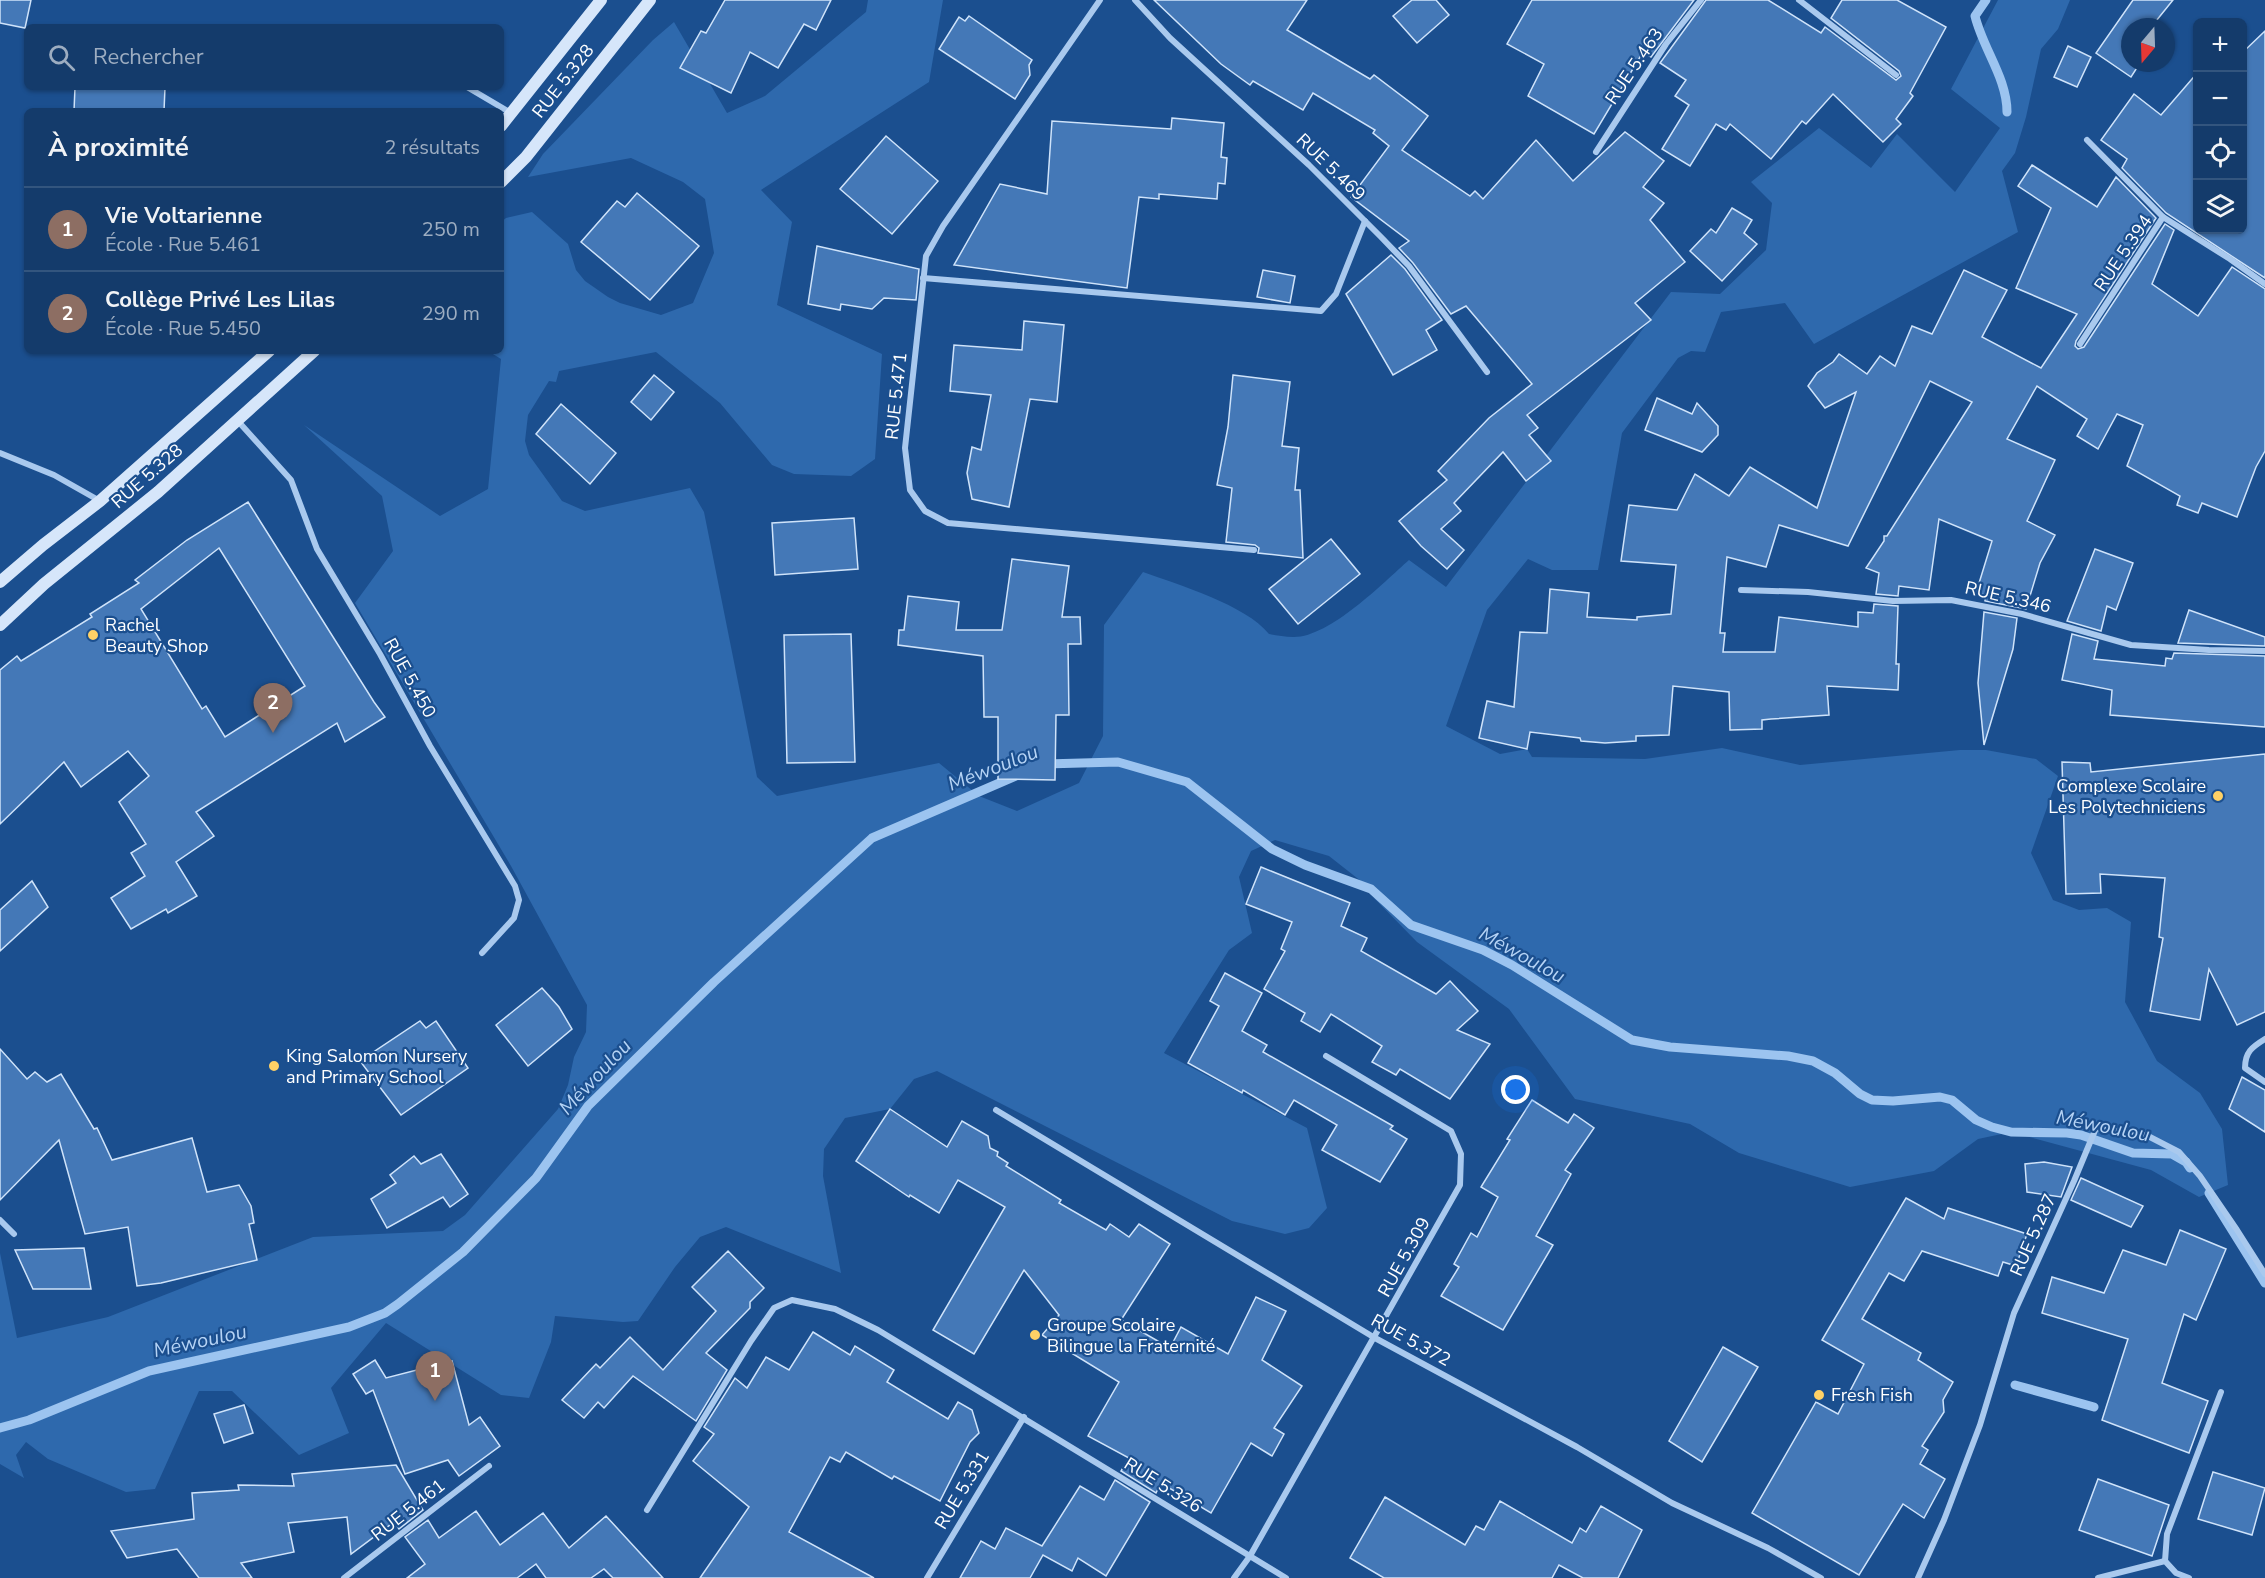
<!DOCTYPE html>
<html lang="fr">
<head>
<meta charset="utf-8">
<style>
  :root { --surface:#143b6b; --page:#1d4271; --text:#f1f3f6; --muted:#9dadc1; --line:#33557e; --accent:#ffd166 }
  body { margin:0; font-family:"Nunito Sans",sans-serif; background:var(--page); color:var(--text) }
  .controls { position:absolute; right:18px; top:18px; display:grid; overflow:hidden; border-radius:9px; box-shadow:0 2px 4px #0004 }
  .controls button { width:54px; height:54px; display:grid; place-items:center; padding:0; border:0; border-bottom:2px solid var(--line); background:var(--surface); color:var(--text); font:30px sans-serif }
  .compass { position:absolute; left:2121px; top:18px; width:54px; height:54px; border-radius:50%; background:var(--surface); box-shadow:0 2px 4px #0004; rotate:199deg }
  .you { position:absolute; left:1516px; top:1090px; width:21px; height:21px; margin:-15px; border:4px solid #fff; border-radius:50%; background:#1a73e8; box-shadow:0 0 0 9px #1a73e833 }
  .badge { display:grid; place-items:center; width:39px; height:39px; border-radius:50%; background:var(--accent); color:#fff; font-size:20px; font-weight:700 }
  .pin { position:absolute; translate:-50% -50px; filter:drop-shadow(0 2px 3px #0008) }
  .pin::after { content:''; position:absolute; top:32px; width:21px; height:18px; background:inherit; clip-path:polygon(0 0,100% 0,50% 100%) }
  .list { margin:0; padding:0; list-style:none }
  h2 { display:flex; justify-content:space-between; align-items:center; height:78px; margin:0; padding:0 24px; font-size:26px }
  h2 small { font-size:20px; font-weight:400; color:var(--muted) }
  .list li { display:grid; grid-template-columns:39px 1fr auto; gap:18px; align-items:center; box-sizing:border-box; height:84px; padding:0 24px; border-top:2px solid var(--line) }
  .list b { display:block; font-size:22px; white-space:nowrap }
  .list p { margin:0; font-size:20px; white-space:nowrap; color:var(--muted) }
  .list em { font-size:20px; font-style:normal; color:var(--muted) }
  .icon { flex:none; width:33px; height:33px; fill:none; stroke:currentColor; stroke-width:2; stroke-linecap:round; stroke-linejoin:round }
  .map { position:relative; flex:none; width:2265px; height:1578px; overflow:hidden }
  .search { position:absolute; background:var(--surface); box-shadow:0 2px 4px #0004; left:24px; top:24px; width:480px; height:66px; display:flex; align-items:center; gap:15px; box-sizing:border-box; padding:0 21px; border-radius:9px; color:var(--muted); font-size:22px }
  .panel { position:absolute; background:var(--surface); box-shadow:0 2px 4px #0004; left:24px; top:108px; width:480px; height:246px; border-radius:9px }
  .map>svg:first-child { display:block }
</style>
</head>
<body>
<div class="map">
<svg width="2265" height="1578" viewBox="0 0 2265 1578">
  <rect width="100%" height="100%" fill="#1b4f8f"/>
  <path fill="#2e69ad" d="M868,0H943L929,82L761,190L792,222L777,305L882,354L875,459L851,476L794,474L772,465L720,403L656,352L559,371L556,382L549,381L528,415L525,441L529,455L562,501L585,511L690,488L704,512L757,777L777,796L939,763L979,796L1017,811L1079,783L1103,736L1104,625L1143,572C1179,585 1246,605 1269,634C1277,635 1285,637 1293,637C1329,638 1383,583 1409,560L1446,587L1671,292L1720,294L1766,250L1772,203L1751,182L1819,128L1871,168L1897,134L1955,192L2000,128L1951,89L1998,0H2070L2058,29L2041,49L2026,117L2015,153L2002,171L2018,232L1814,344L1785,303L1721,312L1705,352L1691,351L1678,358L1622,433L1598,570H1552L1528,559L1487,610L1446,726L1500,754L1527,749L1532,757L1645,759L1722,748L1800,765L1960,750H1986L2036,759L2058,776L2031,853L2053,900L2079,910L2107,908L2131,922L2125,1002L2157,1061L2200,1093L2222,1129L2228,1185L2199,1197L2151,1170L2011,1132L1978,1139L1934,1171L1850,1187L1739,1153L1690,1124L1575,1099L1509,1009L1417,942L1374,898L1371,889L1329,856L1275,840L1251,851L1239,877L1252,933L1229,950L1164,1053L1307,1128L1327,1208L1309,1228L1285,1234L1232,1221L937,1071L914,1079L890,1109L845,1118L824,1149L823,1176L841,1273L726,1227L700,1237L675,1267L638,1321L623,1322L555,1316L551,1342L529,1398L501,1395L386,1323L331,1388L349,1433L299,1455L232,1391H199L155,1489L126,1492L48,1459L26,1442L16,1455L24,1478L0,1464V1253L17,1338L108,1317L313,1237L443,1231L465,1215L558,1109L568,1085L574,1057L586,1032L587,1005L511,866L355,603L393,551L382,496L304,425L440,516L488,489L501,359L488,351H501V222L506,218L532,212L568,244L576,270L585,281L608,297L620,303L661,315L693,303L714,253L705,199L683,182L631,158L528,177L543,154L653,40L674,22L727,113L765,96L866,12Z"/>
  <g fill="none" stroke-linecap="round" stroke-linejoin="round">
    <g stroke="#9cc4f0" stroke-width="9">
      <path d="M1986,0L1975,16C1983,49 2007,78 2007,112"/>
      <path d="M1045,764L1118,762L1187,782L1272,849L1305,865L1371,889L1411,925L1483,950L1512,965L1632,1040L1670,1047L1788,1056L1813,1061L1835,1073L1860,1094L1872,1100L1893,1101L1940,1097L1952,1100L1976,1120L1992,1127L2011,1132L2067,1133L2081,1135L2133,1153L2172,1154L2186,1162L2190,1168"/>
      <path d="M2209,1193L2265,1283"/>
      <path d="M2015,1385L2094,1407"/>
      <path d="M0,1428L29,1420L149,1371L349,1327L385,1313L398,1304L463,1252L536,1178L588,1106L714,982L872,838L1018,775"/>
    </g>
  </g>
  <g fill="#4478b7" stroke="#cfe3fa" stroke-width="1.5" fill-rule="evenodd">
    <path d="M0,0H31L25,28L0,23Z"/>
    <path d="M725,0H831L816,30L804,24L778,68L750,52L731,93L680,68L701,31L706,33Z"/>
    <path d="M1154,0H1307L1287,30L1370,79L1374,75L1428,116L1402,150L1470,196L1475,191L1483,199L1536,140L1573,181L1625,132L1664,161L1643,187L1664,203L1650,220L1685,262L1635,303L1651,320L1527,415L1538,428L1529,435L1551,461L1526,481L1503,452L1454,503L1461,511L1441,529L1464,550L1447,569L1421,546L1399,521L1447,480L1438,471L1489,418L1532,384L1466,306L1451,314L1413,263L1399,248L1409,241L1351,197L1389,146L1373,133L1375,130L1313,93L1303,110L1253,81L1250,85L1221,64Z"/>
    <path d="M1412,0H1436L1449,15L1417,43L1393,16Z"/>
    <path d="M1532,0H1694L1651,57L1643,52L1594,134L1528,96L1544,64L1507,44Z"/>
    <path d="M1706,0H1768L1821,33L1825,27L1896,80L1901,76L1899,71L1831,18L1842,0H1897L1946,27L1910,93L1913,96L1896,119L1901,124L1883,142L1833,94L1806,124L1802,121L1771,159L1730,124L1726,130L1716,124L1690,166L1662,149L1689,105L1675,96L1686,80L1660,63Z"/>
    <path d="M2133,0H2173L2152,26L2154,27H2130V63H2140L2131,77L2096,53Z"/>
    <path d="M969,16L1032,60L1029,65L1030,75L1015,99L939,49L959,17L965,21Z"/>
    <path d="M2265,31V278L2166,213L2122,168L2127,159L2101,140L2134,94L2161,115L2198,72V230H2242V53Z"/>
    <path d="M2068,46L2091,57L2077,87L2054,77Z"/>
    <path d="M75,87H165L164,111H74Z"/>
    <path d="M1172,118L1224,123L1221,157L1227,158L1225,184L1218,183L1217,199L1159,194V199L1139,197L1127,288L954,265L1000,184L1047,194L1052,121L1171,129Z"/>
    <path d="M886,136L938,181L892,234L840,189Z"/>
    <path d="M2032,165L2097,207L2116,177L2156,218L2076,341L2075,346L2078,349L2084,347L2165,224L2174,230L2152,284L2198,316L2232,267L2265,289V451L2256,467L2237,517L2202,503L2198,513L2177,505L2180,496L2127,466L2143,425L2117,414L2098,449L2077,436L2087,419L2037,386L2007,439L2055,460L2027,521L2055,535L2040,563L2026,609L1985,601V595L1976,593L1992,541L1939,519L1929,590L1899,586L1898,596L1876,594L1879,573L1866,568L1884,541V536H1887L1972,402L1930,381L1848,546L1779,525L1766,567L1727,557L1720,633H1725L1723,652H1775L1779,617L1858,627V612L1873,613L1874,604L1898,606L1896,664H1899L1898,690L1827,686L1829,715L1771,719L1762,720V729L1730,730L1729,692L1673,686L1669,735L1636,736V741L1605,743L1581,741L1580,738L1530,732L1527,749L1479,738L1487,701L1514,707L1520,632L1547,633L1550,589L1589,593L1587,617L1637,620V617L1671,614L1676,565L1621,561L1629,505L1677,510L1695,474L1729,496L1750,467L1817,508L1856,392L1825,408L1808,386L1817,373L1833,362L1839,354L1867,374L1880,356L1895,366L1912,326L1932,334L1964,270L2007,290L1982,337L2041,368L2077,314L2016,288L2051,208L2018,186Z"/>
    <path d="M637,193L699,246L650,300L581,242L617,201L625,207Z"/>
    <path d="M1732,208L1752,220L1744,233L1757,244L1722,281L1690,251L1711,229L1716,233Z"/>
    <path d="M817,246L919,269L916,300L884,298L872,309L841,304L840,310L808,304Z"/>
    <path d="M1391,255L1405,269L1442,320L1426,330L1437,350L1393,375L1346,294Z"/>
    <path d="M1263,270L1295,276L1290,303L1257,297Z"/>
    <path d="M1024,321L1064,325L1057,402L1030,399L1009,507L972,499L967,473L972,447L981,450L991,395L950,391L954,345L1022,350Z"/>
    <path d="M654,375L674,392L651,420L631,402Z"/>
    <path d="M1233,375L1290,382L1282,446L1299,448L1295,490H1300L1303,558L1258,553L1259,548L1255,545L1226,542L1232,488L1217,485L1228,427Z"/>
    <path d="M1657,398L1692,414L1697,403L1718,426V435L1702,452L1645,430Z"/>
    <path d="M561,404L616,453L590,484L536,434Z"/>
    <path d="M248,502L374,702L385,717L345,742L337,723L196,812L214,836L176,862L197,896L168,913L166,909L131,929L111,898L145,876L131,853L146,844L119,802L149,776L128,751L81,787L64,762L0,824V670L17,656L21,661L92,617L90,614L139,583L135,580L187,540ZM219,548L305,686L225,737L206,706L202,709L141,609Z"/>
    <path d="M854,518L858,569L775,575L772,523Z"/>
    <path d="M1331,539L1360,574L1298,624L1269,589Z"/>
    <path d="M2095,549L2133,563L2116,610L2107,606L2101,631L2067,621Z"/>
    <path d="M1012,559L1069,566L1062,617H1080L1081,644H1068L1069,715H1056L1055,780L998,779V717H984L983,656L898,645L899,630H904L908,596L959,602L956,630H1002Z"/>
    <path d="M2189,610L2265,637V646L2178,643Z"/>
    <path d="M1984,612L2017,618L2013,649L1984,745L1978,683Z"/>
    <path d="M851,634L855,762L787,763L784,635Z"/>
    <path d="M2072,634L2098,641L2094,659L2165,666L2166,658L2172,659L2174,653L2265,656V727L2110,715L2112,690L2062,680Z"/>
    <path d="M2265,754V1012L2237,1025L2209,969L2200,1020L2150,1011L2163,938L2159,937L2165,878L2100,874L2101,893L2066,894L2062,762L2090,763L2091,772Z"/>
    <path d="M1261,867L1350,903L1341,926L1367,938L1361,951L1436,994L1450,981L1478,1011L1457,1030L1490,1044L1450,1099L1400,1069L1396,1075L1372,1062L1382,1046L1331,1014L1320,1032L1301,1021L1305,1013L1264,989L1285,951L1281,949L1292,922L1246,904Z"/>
    <path d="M32,881L48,907L0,951V910Z"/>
    <path d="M1225,973L1262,993L1242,1031L1267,1045L1263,1052L1393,1126L1390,1129L1407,1139L1380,1182L1322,1150L1337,1125L1294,1100L1285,1115L1243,1090L1242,1093L1188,1063L1219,1006L1210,1001Z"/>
    <path d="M542,988L559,1007L572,1029L528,1066L496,1025Z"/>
    <path d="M420,1021L426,1028L436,1021L468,1068L401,1115L360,1061Z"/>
    <path d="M0,1049L27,1079L35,1072L47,1082L61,1074L94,1129L97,1128L112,1160L192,1138L207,1192L239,1185L251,1206L254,1223L249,1224L257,1260L161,1283L137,1286L128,1227L85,1234L59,1140L0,1200Z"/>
    <path d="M2242,1077L2265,1090V1132L2229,1109Z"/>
    <path d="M1532,1100L1568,1123L1574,1114L1594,1128L1565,1170L1571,1174L1536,1236L1553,1245L1503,1330L1441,1296L1459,1267L1454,1264L1471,1233L1477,1237L1498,1197L1481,1187L1510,1140L1507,1139Z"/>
    <path d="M890,1109L947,1147L962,1121L988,1136L990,1148L998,1152L997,1156L1008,1163L1006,1166L1061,1200L1059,1203L1106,1230L1110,1224L1129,1237L1139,1224L1170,1244L1121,1320L1170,1348L1181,1327L1228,1354L1256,1297L1286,1311L1262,1360L1302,1386L1274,1428L1284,1434L1272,1456L1251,1443L1211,1513L1161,1483L1156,1493L1121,1471L1129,1458L1088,1436L1119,1382L1042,1335L1059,1315L1024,1270L974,1354L933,1330L1005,1207L958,1180L939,1213L910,1195L909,1197L856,1161Z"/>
    <path d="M441,1154L468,1194L450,1207L443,1197L387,1228L371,1199L396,1183L390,1175L414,1156L421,1164Z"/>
    <path d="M2044,1162L2072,1167L2061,1197L2027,1192L2025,1164Z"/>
    <path d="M2081,1178L2143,1206L2131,1227L2071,1200Z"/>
    <path d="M1906,1198L1944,1219L1948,1208L2027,1234L2016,1266L2003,1262L1998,1276L1922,1251L1904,1281L1889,1273L1862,1319L1921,1353L1918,1360L1953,1382L1943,1400L1944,1412L1922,1446L1928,1450L1920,1464L1945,1479L1924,1518L1903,1504L1859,1575L1752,1513L1816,1402L1838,1414L1864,1364L1822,1340Z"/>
    <path d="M2180,1230L2226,1249L2196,1320L2184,1314L2162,1383L2208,1401L2189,1453L2102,1420L2128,1339L2042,1313L2052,1277L2104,1293L2123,1250L2166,1265Z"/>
    <path d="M84,1248L91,1289H33L15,1250Z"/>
    <path d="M728,1251L764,1288L750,1302V1308L706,1353L727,1370L696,1421L633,1376L604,1408L598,1402L584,1418L562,1400L596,1364L600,1368L630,1337L663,1370L716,1311L692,1287Z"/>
    <path d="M813,1332L850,1355L855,1346L894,1370L887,1382L948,1419L958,1402L972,1410L979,1433L970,1442L940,1501L894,1476L892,1479L846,1452L840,1462L830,1457L789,1532L874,1578H700L749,1507L693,1461L714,1434L704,1427L735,1378L747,1388L766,1357L789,1370Z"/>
    <path d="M1723,1347L1758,1367L1702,1462L1669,1441Z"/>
    <path d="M375,1360L386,1378L452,1361L469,1425L480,1417L500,1446L459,1476L448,1460L405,1474L373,1390L366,1394L353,1374Z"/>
    <path d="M244,1405L253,1433L224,1443L214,1414Z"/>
    <path d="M396,1465L423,1510L399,1529L394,1522L351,1554L347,1517L288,1523L294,1552L241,1563L252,1578H199L177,1549L127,1558L111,1531L194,1519L192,1493L239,1490L238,1485L294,1486L292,1474Z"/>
    <path d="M2213,1472L2265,1488L2252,1535L2198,1519Z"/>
    <path d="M2098,1479L2169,1505L2152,1556L2079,1530Z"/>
    <path d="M1115,1480L1150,1502L1106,1576L1078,1558L1072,1571L1043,1555L1030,1578H960L981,1541L995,1549L1006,1528L1042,1546L1080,1486L1104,1500Z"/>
    <path d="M1385,1497L1465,1545L1476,1526L1484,1530L1500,1501L1572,1543L1580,1528L1586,1532L1601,1506L1642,1530L1618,1578H1583L1559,1565L1552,1578H1384L1350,1558Z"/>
    <path d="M476,1511L500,1545L543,1513L569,1548L606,1516L663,1578H613L604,1569L591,1578H546L536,1564L517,1578H407L425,1564L405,1537L428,1520L439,1538Z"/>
  </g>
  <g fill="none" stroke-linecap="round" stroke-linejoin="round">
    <g stroke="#a9c9ee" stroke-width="6">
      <path d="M1100,0L943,226L926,256L905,448L910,490L925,511L948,523L1254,550"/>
      <path d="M1135,0L1170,38L1309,165L1381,237L1409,266L1487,372"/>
      <path d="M1799,0L1896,75"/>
      <path d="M467,87L511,113"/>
      <path d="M2087,140L2163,217"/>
      <path d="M1596,152L1666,44L1701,0"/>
      <path d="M923,278L1321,311L1336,294L1365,221"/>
      <path d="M2080,344L2163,217L2230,259L2265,284"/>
      <path d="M237,420L291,480L317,549L380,654L430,746L515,886L519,900L514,918L482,953"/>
      <path d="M0,453L54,475L100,501"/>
      <path d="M1741,590L1808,592L1893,601L1951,600L2022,614L2131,645L2209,650L2265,651"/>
      <path d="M2265,1039C2252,1047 2245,1052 2245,1068L2265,1082"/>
      <path d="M996,1110L1375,1338L1577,1447L1672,1503L1768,1548L1821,1578"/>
      <path d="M0,1220L14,1234"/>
      <path d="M647,1510L751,1341L774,1308L792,1300L835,1309L878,1330L1286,1578"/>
      <path d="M2165,1561L2167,1534L2221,1392"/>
      <path d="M344,1578L489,1466"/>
      <path d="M927,1578L1024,1417"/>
      <path d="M1234,1578L1250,1556L1460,1185L1461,1154L1451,1131L1326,1056"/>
      <path d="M1918,1578L1944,1520L1980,1425L2014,1313L2074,1181L2096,1128L2146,1135L2179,1152L2200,1176L2237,1230L2265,1274"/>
      <path d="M2098,1578L2165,1561L2176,1573L2189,1578"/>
    </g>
    <g stroke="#d6e6fa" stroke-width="12">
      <path d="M501,126L601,0"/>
      <path d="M501,182L526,157L650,0"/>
      <path d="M0,582L43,545L100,501L269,351"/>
      <path d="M0,625L44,584L158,492L314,351"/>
    </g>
  </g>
  <g fill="#ffd166" stroke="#1b4f8f" stroke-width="2">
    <circle cx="93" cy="635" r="6"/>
    <circle cx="2218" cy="796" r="6"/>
    <circle cx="274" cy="1066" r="6"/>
    <circle cx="1035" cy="1335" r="6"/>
    <circle cx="1819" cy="1395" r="6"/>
  </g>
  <g text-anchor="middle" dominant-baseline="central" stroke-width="4.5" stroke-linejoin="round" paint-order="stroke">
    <g font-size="18" fill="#fff" stroke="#1b4f8f">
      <text transform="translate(1634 66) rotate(-56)">RUE 5.463</text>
      <text transform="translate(563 81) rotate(-52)">RUE 5.328</text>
      <text transform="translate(1331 167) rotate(44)">RUE 5.469</text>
      <text transform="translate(2123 253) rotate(-56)">RUE 5.394</text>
      <text transform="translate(896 396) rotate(-84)">RUE 5.471</text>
      <text transform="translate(147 476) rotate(-41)">RUE 5.328</text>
      <text transform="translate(2008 597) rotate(13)">RUE 5.346</text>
      <text transform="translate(410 678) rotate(61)">RUE 5.450</text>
      <text transform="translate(2033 1235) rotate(-66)">RUE 5.287</text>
      <text transform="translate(1404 1257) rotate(-61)">RUE 5.309</text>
      <text transform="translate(1411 1340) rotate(29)">RUE 5.372</text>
      <text transform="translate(1163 1485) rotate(32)">RUE 5.326</text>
      <text transform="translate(962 1490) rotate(-59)">RUE 5.331</text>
      <text transform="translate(408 1510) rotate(-38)">RUE 5.461</text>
    </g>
    <g font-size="18" fill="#fff" stroke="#1b4f8f" text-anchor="start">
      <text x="105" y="625">Rachel<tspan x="105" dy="21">Beauty Shop</tspan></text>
      <text x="2206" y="786" text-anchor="end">Complexe Scolaire<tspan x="2206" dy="21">Les Polytechniciens</tspan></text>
      <text x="286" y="1056">King Salomon Nursery<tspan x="286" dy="21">and Primary School</tspan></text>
      <text x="1047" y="1325">Groupe Scolaire<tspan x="1047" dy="21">Bilingue la Fraternité</tspan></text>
      <text x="1831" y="1395">Fresh Fish</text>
    </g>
    <g font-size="20" font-style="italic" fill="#b5d3f5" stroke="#1b4f8f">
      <text transform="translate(993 768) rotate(-21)">Méwoulou</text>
      <text transform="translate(1522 955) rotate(29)">Méwoulou</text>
      <text transform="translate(595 1077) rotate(-47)">Méwoulou</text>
      <text transform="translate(2103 1126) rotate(11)">Méwoulou</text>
      <text transform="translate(200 1341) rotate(-12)">Méwoulou</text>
    </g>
  </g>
</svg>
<div class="controls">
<button>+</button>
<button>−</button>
<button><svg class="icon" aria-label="locate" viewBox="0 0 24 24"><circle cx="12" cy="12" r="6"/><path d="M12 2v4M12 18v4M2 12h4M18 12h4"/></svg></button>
<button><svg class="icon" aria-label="layers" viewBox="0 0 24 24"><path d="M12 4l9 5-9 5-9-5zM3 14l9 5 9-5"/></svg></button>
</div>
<svg class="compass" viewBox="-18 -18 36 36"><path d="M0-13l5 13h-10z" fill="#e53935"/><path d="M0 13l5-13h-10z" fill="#9dadc1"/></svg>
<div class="you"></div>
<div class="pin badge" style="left:435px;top:1401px;background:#8d6e63">1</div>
<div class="pin badge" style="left:273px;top:733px;background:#8d6e63">2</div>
<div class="search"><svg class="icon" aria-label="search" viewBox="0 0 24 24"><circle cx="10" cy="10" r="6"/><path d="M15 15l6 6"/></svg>Rechercher</div>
<section class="panel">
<h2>À proximité<small>2 résultats</small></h2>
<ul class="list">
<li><span class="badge" style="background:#8d6e63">1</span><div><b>Vie Voltarienne</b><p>École · Rue 5.461</p></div><em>250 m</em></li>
<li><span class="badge" style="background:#8d6e63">2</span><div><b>Collège Privé Les Lilas</b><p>École · Rue 5.450</p></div><em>290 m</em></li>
</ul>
</section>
</div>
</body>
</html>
